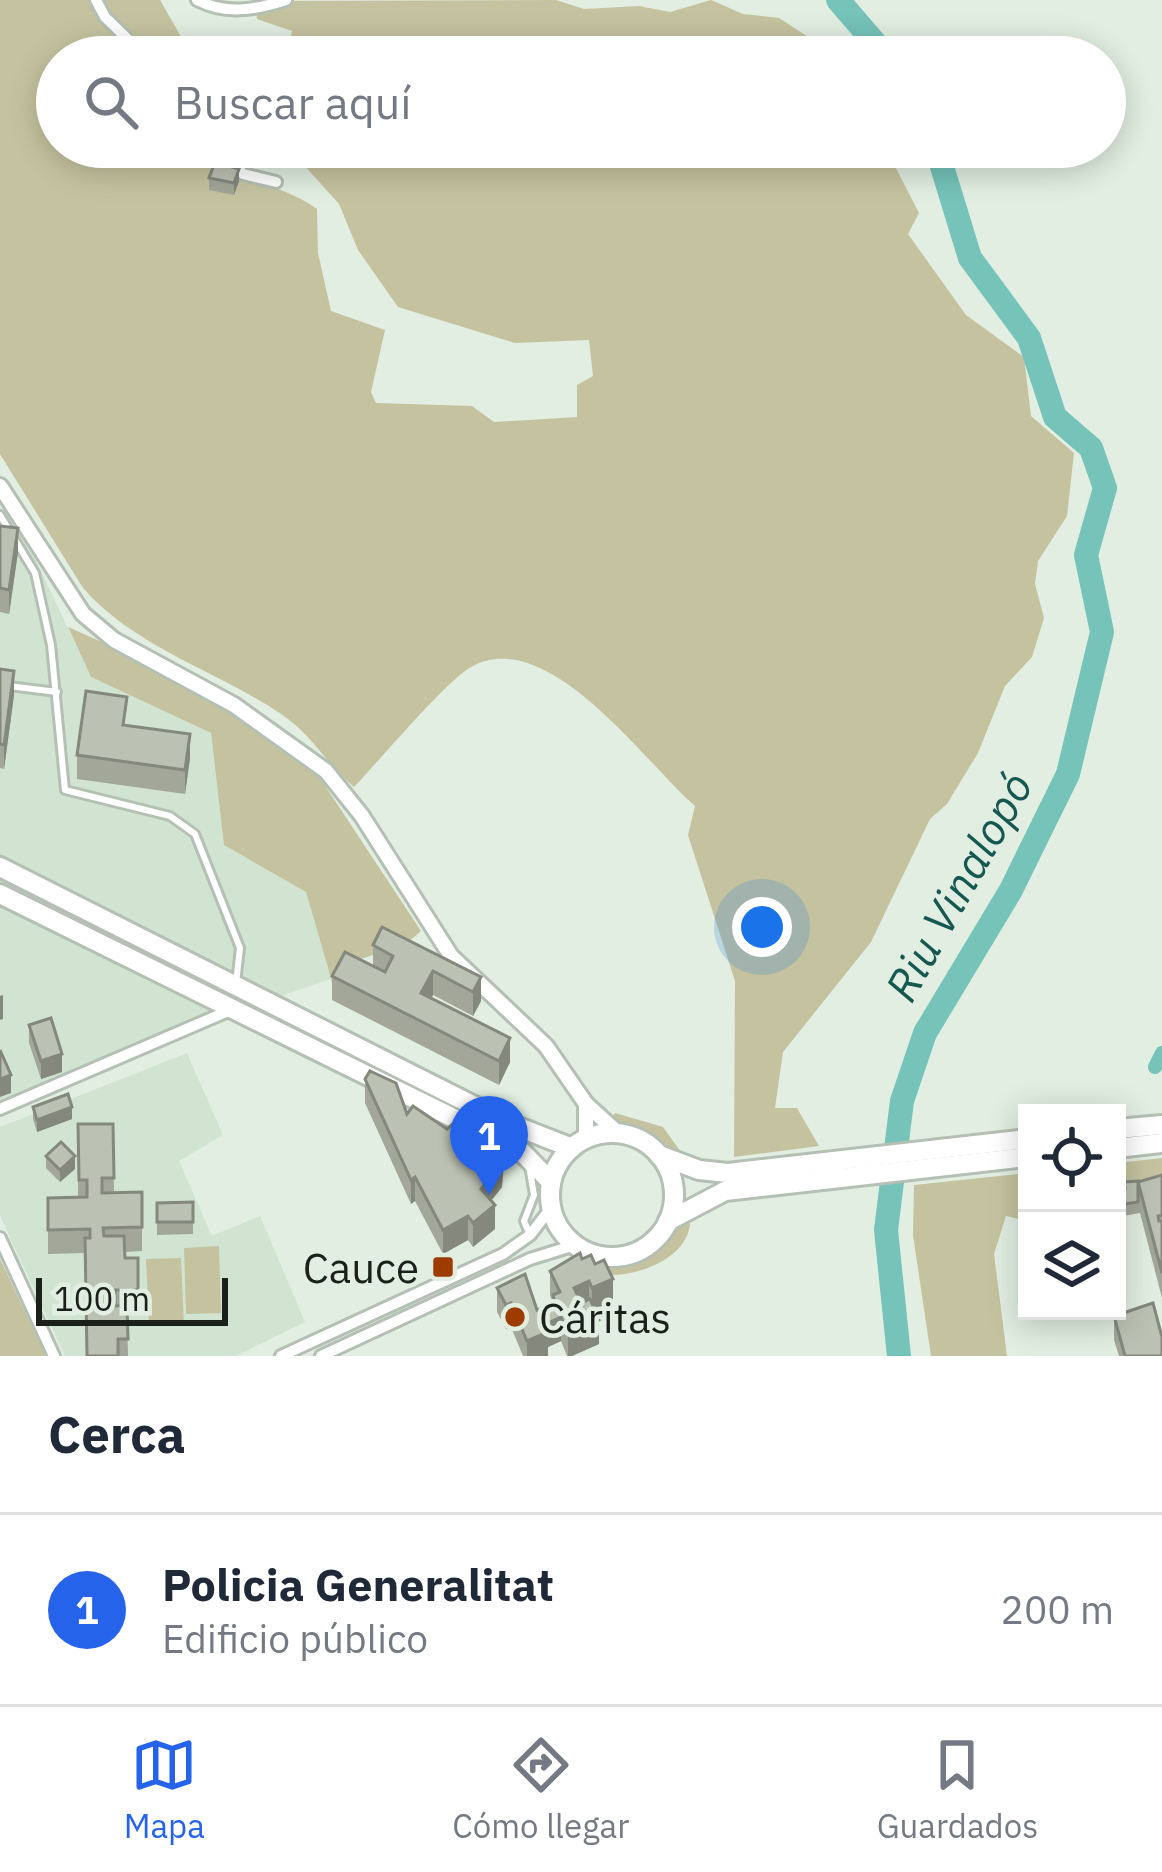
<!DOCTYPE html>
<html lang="es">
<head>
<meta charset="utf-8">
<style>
  :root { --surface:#fff; --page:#f6f6f7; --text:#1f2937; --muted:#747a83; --line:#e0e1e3; --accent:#2563eb }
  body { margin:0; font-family:"IBM Plex Sans",sans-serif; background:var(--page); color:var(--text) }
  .controls { position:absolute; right:36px; bottom:36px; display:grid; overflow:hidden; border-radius:0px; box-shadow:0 6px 30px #0003 }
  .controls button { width:108px; height:108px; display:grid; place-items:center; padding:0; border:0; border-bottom:3px solid var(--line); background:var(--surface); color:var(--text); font:60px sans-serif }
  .scale { position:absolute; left:36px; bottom:30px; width:192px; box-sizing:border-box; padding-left:12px; border:6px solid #1b201b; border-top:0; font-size:33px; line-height:42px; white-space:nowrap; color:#1b201b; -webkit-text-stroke:9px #e1eee1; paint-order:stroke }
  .you { position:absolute; left:762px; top:927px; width:42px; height:42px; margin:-30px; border:9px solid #fff; border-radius:50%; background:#1a73e8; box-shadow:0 0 0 18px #1a73e833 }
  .badge { display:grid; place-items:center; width:78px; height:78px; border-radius:50%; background:var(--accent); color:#fff; font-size:39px; font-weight:700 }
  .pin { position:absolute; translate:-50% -99px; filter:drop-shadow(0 3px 6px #0008) }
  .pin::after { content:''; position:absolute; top:63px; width:42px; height:36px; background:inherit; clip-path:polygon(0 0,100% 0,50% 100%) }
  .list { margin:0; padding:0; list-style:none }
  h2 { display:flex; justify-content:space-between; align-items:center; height:156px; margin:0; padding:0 48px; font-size:51px }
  h2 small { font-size:39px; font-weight:400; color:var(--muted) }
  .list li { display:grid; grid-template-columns:78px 1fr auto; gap:36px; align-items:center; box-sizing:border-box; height:192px; padding:0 48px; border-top:3px solid var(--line) }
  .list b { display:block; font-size:45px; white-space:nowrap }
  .list p { margin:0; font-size:39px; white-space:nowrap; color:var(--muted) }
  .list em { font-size:39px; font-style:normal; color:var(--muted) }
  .icon { flex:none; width:66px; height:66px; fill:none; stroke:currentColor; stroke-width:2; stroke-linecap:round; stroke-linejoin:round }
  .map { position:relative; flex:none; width:1162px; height:1356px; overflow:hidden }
  .search { position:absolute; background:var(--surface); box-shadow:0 6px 30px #0003; left:36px; right:36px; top:36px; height:132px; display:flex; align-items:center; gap:30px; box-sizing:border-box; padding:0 42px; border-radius:66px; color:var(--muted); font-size:45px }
  .sheet { height:348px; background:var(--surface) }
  nav { display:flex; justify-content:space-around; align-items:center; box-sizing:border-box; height:168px; border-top:3px solid var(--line); background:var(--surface); font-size:33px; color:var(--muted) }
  nav a { display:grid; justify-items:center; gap:6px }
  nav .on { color:var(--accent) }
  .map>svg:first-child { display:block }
</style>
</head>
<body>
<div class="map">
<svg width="1162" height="1356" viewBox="0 0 1162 1356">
  <rect width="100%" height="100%" fill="#e1eee1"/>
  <g fill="#d1e4d1">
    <path d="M0,506L32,552L91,677L211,733L224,844L306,892L331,979L198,1024L0,1102Z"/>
    <path d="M187,1053L223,1135L179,1161L212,1236L260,1216L305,1322L236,1356H65L0,1216V1127Z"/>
  </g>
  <g fill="#c5c39f">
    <path d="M0,0H160L187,47L173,57H57V147H205C239,185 277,181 317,209L318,253L331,311L385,330L371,392L376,403L472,406L494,422L577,417V385L593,376L589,340L515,343L398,307L358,250L339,204L303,164L313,147H885L919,213L908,234L966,315L1024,357L1031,416L1074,453L1067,516L1038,561L1035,584L1044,618L1032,657L1005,686L978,753L947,804L930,819L871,942L783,1052L775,1108H797L819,1146L734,1157L735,981L688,835L695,806C645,763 548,624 471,667C446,681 379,761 354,787C326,764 312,734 281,714C216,670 137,649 83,588L0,454Z"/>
    <path d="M556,0L584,9L639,6L670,12L711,0L743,14L779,18L839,57H287L292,31L257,19L255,1Z"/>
    <path d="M68,627L194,683L316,772L421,931L406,944L340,966L332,982L306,892L224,845L211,733L91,677Z"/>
    <path d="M615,1113L663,1127L683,1155L617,1123L611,1119Z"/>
    <path d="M1162,1158V1179L1117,1193V1163Z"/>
    <path d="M1027,1173V1221L1006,1216L994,1254L1007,1356H931L913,1235L914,1185Z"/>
    <path d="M690,1219C692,1256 641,1276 609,1275L592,1263L640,1259Z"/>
    <path d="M219,1246L221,1313L186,1314L184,1248Z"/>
    <path d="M181,1258L184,1324L149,1325L146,1259Z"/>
    <path d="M0,1259L46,1356H0Z"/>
  </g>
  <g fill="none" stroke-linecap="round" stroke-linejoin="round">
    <path stroke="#75c3b9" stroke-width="14" d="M1155,1067L1162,1053"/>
    <g stroke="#75c3b9" stroke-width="24">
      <path d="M838,0L887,57"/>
      <path d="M899,1356L886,1230L902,1101L925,1033L1011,890L1068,774L1102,632L1086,555L1105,488L1091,448L1055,417L1029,338L970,258L936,147"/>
    </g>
    <defs>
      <g id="service">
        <path d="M0,515L35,573L51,645L65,790L170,816L195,834L240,948L236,983"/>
        <path d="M0,685L57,692"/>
        <path d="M529,1166L534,1195L524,1221L530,1235"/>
      </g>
      <g id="minor">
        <path d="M96,0L105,17L146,57"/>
        <path d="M197,0C226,15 255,10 286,0"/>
        <path d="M219,147L243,174L276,182"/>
        <path d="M0,1109L233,1009"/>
        <path d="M0,1238L54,1356"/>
        <path d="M281,1356L503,1254L530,1235L551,1208"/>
        <path d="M321,1356L530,1259L575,1245"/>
      </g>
      <g id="tertiary">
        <path d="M0,486L83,614L114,640L234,705L326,771L362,816L451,956L546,1046L586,1104L619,1134"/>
        <path d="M586,1104V1139"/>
      </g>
      <g id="primary">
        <path d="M0,867L508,1123L572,1148"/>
        <path d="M0,894L522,1152L551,1182"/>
        <path d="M1117,1129L1162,1125"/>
        <circle cx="612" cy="1195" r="62"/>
        <path d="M1117,1148L1162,1143"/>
        <path d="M659,1155L699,1170L728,1173L1027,1139"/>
        <path d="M668,1221L725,1191L1027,1157"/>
      </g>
    </defs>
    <use href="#service" stroke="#b4c0b4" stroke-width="12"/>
    <use href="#minor" stroke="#b4c0b4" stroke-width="16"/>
    <use href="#tertiary" stroke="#b4c0b4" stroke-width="20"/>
    <use href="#primary" stroke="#b4c0b4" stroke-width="24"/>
    <use href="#service" stroke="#fff" stroke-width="6"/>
    <use href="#minor" stroke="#fff" stroke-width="10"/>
    <use href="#tertiary" stroke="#fff" stroke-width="14"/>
    <use href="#primary" stroke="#fff" stroke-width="18"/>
  </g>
  <g fill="#a2a79a">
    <path d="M209,178L239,181L234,195L209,190Z"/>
    <path d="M0,526L18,552L9,614L0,612Z"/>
    <path d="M0,669L14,695L4,769L0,768Z"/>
    <path d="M126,725L190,758L185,794L77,779V755Z"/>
    <path d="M373,945L481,977V1001L473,1016L433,995L431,998L510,1062L499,1085L332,1000V976L373,966Z"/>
    <path d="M29,1025L62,1072L41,1079L29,1043Z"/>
    <path d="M365,1079L407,1114L447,1129L504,1166L502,1187L491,1201L495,1229L473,1247L468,1240L443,1254L415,1201L411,1204L365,1103Z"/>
    <path d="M33,1107L72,1119L37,1132L33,1119Z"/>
    <path d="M78,1124H113L114,1193L142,1192V1251L125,1252V1258H138V1314H127L128,1356H87L85,1253L48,1254V1198L78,1197Z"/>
    <path d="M46,1156L75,1169L60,1182L46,1168Z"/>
    <path d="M1162,1175V1298L1140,1213L1117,1217V1190Z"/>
    <path d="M193,1202V1234L157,1235V1203Z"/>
    <path d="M582,1259L613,1303L595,1311L599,1344L572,1356H567L561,1341L548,1347L547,1356H523L511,1327L506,1329L497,1312V1288L537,1310L553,1304L550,1295V1271Z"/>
    <path d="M1114,1316L1162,1356H1119L1114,1340Z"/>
  </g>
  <g fill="#84887d">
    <path d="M239,169V181L234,195V183Z"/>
    <path d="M18,528V552L9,614V590Z"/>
    <path d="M14,671V695L4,769V745Z"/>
    <path d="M190,734V758L185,794V770Z"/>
    <path d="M433,971V995L421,1017V993Z"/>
    <path d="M481,977V1001L473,1016V992Z"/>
    <path d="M3,995V1019L0,1020V996Z"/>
    <path d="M510,1038V1062L499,1085V1061Z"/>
    <path d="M62,1054V1072L41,1079V1061Z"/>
    <path d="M11,1075V1093L0,1097V1079Z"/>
    <path d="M72,1107V1119L37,1132V1120Z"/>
    <path d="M504,1142L502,1187L481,1213V1189Z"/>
    <path d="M75,1156V1169L60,1182V1170Z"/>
    <path d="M415,1177V1201L411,1204V1180Z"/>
    <path d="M495,1205V1229L473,1247V1223Z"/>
    <path d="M468,1216V1240L443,1254V1230Z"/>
    <path d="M613,1279V1303L592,1312V1288Z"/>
    <path d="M589,1281V1305L574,1312V1288Z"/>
    <path d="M511,1303V1327L506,1329V1305Z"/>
    <path d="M561,1317V1341L548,1347V1356H527V1341L544,1325Z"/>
    <path d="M599,1320V1344L572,1356H568V1334Z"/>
  </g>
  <g fill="#bcc2b3" stroke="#84887d" stroke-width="3">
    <path d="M215,162L239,169L234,183L209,178Z"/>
    <path d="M0,526L18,528L9,590L0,588Z"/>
    <path d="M0,669L14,671L4,745L0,744Z"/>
    <path d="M86,691L127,697L123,725L190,734L185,770L77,755Z"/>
    <path d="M382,927L481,977L473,992L433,971L421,993L510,1038L499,1061L332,976L345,952L385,972L393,956L373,945Z"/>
    <path d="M51,1018L62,1054L41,1061L29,1025Z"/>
    <path d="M0,1050L11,1075L0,1079Z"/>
    <path d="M370,1071L396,1083L407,1114L413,1106L447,1129L457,1120L504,1142L495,1158L502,1163L481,1189L495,1205L473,1223L468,1216L443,1230L415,1177L411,1180L365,1079Z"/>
    <path d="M68,1094L72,1107L37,1120L33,1107Z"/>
    <path d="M78,1124H113L114,1178H102V1193L142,1192V1227L103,1228L104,1236H124L125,1258H138V1290H115V1306L127,1305L128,1339H118V1356H87L85,1238H90V1229L48,1230V1198L87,1197V1180H79Z"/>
    <path d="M61,1142L75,1156L60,1170L46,1156Z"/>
    <path d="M1162,1175V1215L1158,1216L1159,1221H1162V1273L1138,1182Z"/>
    <path d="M1140,1181L1138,1182V1202L1117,1205V1190L1125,1188L1124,1182Z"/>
    <path d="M193,1202V1222H157V1203Z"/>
    <path d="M580,1253L582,1259L591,1255L595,1264L604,1260L613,1279L592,1288L589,1281L574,1288L581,1303L590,1299L599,1320L568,1334L561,1317L544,1325L548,1332L527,1341L511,1303L506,1305L497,1288L525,1274L537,1310L555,1303L553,1295L560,1292L550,1271Z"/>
    <path d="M1153,1303L1162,1337V1356H1125L1114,1316Z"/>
  </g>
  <g fill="#9e3b01" stroke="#e1eee1" stroke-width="4.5">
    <rect x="431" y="1255" width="24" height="24" rx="6"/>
    <circle cx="515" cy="1317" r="12"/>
  </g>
  <g text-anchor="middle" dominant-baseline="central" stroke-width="9" stroke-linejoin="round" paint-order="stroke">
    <g font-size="42" fill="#1b201b" stroke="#e1eee1" text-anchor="end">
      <text x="419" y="1267">Cauce</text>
      <text x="539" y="1317" text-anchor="start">Cáritas</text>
    </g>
    <g font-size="45" font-style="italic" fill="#155751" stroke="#e1eee1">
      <text transform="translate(958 886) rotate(-61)">Riu Vinalopó</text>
    </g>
  </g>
</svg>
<div class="controls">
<button><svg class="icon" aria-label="locate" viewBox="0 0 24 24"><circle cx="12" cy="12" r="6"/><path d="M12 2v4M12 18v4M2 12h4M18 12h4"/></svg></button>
<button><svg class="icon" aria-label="layers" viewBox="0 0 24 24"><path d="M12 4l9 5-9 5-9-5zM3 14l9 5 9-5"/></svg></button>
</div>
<div class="scale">100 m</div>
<div class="you"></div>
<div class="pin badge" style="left:489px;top:1195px">1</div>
<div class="search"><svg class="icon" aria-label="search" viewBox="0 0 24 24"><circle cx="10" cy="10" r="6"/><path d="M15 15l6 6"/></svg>Buscar aquí</div>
</div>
<section class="sheet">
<h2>Cerca<small></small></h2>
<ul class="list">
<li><span class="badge">1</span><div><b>Policia Generalitat</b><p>Edificio público</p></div><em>200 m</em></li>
</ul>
</section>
<nav>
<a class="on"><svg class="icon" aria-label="map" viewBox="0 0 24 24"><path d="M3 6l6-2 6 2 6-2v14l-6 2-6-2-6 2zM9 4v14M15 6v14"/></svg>Mapa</a>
<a><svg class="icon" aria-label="directions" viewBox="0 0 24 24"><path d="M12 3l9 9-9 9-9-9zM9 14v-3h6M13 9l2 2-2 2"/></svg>Cómo llegar</a>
<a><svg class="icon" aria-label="saved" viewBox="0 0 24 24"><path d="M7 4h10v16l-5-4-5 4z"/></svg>Guardados</a>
</nav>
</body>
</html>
